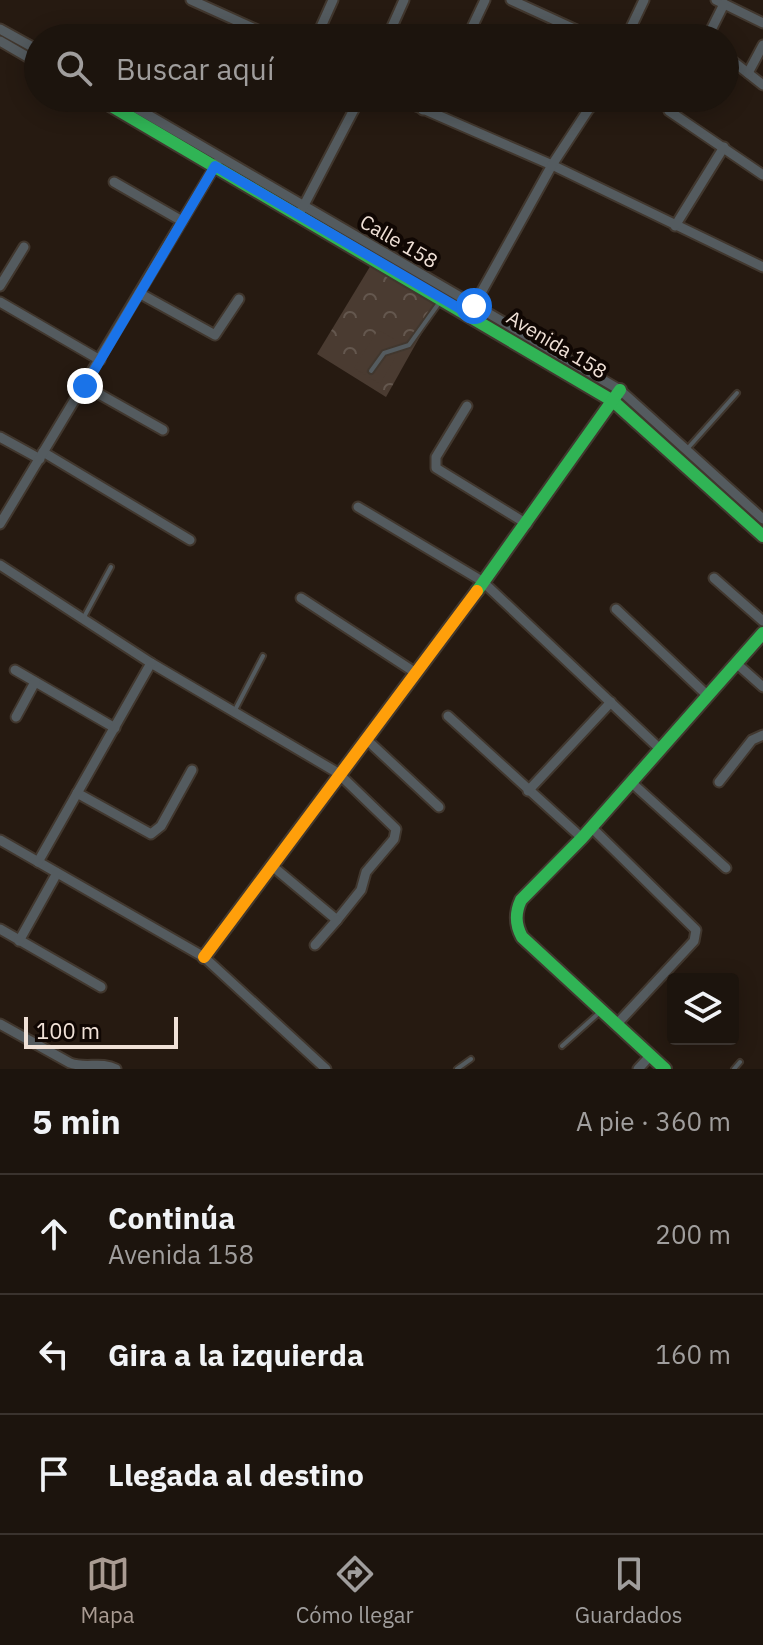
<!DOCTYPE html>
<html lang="es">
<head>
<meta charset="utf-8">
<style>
  :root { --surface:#1c140d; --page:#29211b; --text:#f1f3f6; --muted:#a09e9d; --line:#3a332e; --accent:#a99b92 }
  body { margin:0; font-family:"IBM Plex Sans",sans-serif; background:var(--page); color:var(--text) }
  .controls { position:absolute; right:24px; bottom:24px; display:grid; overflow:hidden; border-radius:8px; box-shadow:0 4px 20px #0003 }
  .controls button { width:72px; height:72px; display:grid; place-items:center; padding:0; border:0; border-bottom:2px solid var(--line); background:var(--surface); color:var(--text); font:40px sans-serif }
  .scale { position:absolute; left:24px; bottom:20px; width:154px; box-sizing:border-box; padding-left:8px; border:4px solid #f0e1d7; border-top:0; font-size:22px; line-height:28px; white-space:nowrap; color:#f0e1d7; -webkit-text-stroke:6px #100703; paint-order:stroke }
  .stop { position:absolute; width:24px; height:24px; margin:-18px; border:6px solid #1a73e8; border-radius:50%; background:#fff }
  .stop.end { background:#1a73e8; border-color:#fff; box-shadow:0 2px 8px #0008 }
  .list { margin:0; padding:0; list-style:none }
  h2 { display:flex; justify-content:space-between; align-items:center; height:104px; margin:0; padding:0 32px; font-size:34px }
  h2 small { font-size:26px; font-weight:400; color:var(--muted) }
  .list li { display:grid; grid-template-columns:52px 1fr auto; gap:24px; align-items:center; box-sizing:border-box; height:120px; padding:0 32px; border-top:2px solid var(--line) }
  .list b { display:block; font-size:30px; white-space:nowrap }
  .list p { margin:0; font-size:26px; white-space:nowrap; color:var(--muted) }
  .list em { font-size:26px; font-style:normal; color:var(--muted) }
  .icon { flex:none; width:44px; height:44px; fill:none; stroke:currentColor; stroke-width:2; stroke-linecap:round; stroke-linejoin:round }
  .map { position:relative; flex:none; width:763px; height:1069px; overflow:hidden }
  .search { position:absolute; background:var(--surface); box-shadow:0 4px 20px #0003; left:24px; right:24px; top:24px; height:88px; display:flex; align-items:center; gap:20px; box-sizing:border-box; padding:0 28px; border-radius:44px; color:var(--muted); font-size:30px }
  .sheet { height:464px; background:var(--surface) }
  nav { display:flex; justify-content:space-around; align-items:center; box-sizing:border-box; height:112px; border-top:2px solid var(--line); background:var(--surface); font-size:22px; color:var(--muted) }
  nav a { display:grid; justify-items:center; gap:4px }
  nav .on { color:var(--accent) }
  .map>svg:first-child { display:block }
</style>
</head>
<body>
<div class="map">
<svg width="763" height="1069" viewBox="0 0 763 1069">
  <defs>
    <pattern id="park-crowns" width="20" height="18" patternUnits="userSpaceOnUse" patternTransform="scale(2)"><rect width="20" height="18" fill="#4a3b31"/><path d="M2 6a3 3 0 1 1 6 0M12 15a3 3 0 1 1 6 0" fill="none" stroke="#64574e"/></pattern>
  </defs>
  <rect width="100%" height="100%" fill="#261a11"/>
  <path fill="url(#park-crowns)" d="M374,260L441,299L386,397L317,354Z"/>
  <path fill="#4a3b31" d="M378,330L403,344L380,384L354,368Z"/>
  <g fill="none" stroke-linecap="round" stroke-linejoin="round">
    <defs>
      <g id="lane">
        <path d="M371,371L384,353L409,345L439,303"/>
        <path d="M688,448L737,393"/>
        <path d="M84,617L111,567"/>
        <path d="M235,710L263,656"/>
        <path d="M562,1046L600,1012"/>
        <path d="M457,1069L471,1059"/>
        <path d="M734,1069L740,1062"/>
      </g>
      <g id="street">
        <path d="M191,0L275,38"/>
        <path d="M511,0L594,38"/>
        <path d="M716,0L763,23"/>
        <path d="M0,29L38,50"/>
        <path d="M316,38L333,0"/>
        <path d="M387,38L404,0"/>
        <path d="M467,38L485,0"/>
        <path d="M626,38L644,0"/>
        <path d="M707,38L724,4"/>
        <path d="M0,41L38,63"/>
        <path d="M725,55L763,85"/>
        <path d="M748,73L763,45"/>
        <path d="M119,98L620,390L763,519"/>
        <path d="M398,98L552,165L763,267"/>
        <path d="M572,98L591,107"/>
        <path d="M676,98L669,111L763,175"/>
        <path d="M423,110L431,98"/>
        <path d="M114,182L182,221"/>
        <path d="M302,209L360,98"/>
        <path d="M675,226L724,147"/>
        <path d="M0,286L24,247"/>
        <path d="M139,293L215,335L239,299"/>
        <path d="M0,302L100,360"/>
        <path d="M472,309L552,165L596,98"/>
        <path d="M85,386L163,430"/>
        <path d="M467,406L436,457V468L527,524"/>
        <path d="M0,437L40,459"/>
        <path d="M43,452L190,540"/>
        <path d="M358,507L482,581L660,749"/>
        <path d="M0,524L217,163"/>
        <path d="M0,565L151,663L338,773L396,829L394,839L366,872L361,890L337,920L271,865"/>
        <path d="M714,578L763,621"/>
        <path d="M301,598L416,673"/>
        <path d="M616,609L708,696"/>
        <path d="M736,663L763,687"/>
        <path d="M15,670L115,728"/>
        <path d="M448,716L582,838"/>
        <path d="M16,717L35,682"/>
        <path d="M366,739L439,807"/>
        <path d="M719,782L752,740L763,735"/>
        <path d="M632,783L726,868"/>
        <path d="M528,791L611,702"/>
        <path d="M77,793L151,834L161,826L192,770"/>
        <path d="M591,827L696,930L694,941L616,1025"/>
        <path d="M0,840L204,957L326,1069"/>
        <path d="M38,862L151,663"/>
        <path d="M0,929L101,987"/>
        <path d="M19,941L57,873"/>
        <path d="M315,945L337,920"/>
        <path d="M0,1024L70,1063C86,1069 101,1061 116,1069"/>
        <path d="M638,1069L650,1056"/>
      </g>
      <g id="fast">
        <path d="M98,98L613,401L763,536"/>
        <path d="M477,591L620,390"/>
        <path d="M665,1069L522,937C515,924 515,913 521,900L582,838L763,633"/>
      </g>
      <path id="slow" d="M204,957L477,591"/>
    </defs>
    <use href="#lane" stroke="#41372e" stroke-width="8"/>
    <use href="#street" stroke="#41372e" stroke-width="13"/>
    <use href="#fast" stroke="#41372e" stroke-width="16"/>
    <use href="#slow" stroke="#41372e" stroke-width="16"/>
    <use href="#lane" stroke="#545b5f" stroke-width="4"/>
    <use href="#street" stroke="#545b5f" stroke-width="9"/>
    <use href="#fast" stroke="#30b455" stroke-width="12"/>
    <use href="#slow" stroke="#ff9f0a" stroke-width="12"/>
  </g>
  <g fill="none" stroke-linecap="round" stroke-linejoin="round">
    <path stroke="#1a73e8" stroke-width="10" d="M85,386L215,166L469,314L474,306"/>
  </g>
  <g text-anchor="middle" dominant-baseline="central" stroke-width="8" stroke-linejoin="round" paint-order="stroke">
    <g font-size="20" fill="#f0e1d7" stroke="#100703">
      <text transform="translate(399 241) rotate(30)">Calle 158</text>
      <text transform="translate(557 344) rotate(31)">Avenida 158</text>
    </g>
  </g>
</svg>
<div class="controls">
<button><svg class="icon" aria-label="layers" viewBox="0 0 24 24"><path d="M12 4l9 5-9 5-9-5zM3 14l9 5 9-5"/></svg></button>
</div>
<div class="scale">100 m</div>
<div class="stop" style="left:474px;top:306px"></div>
<div class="stop end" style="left:85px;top:386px"></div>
<div class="search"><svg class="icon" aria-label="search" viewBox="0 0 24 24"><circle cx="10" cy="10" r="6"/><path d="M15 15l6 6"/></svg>Buscar aquí</div>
</div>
<section class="sheet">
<h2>5 min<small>A pie · 360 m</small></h2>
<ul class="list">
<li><svg class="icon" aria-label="ahead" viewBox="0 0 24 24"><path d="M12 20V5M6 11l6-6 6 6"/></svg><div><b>Continúa</b><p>Avenida 158</p></div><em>200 m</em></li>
<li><svg class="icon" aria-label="left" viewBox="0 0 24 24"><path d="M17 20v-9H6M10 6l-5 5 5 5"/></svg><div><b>Gira a la izquierda</b></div><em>160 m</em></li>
<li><svg class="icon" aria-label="arrive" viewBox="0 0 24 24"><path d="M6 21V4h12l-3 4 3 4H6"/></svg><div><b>Llegada al destino</b></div></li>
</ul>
</section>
<nav>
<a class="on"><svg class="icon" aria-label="map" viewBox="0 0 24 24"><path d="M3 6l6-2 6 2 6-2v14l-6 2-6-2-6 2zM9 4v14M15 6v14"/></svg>Mapa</a>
<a><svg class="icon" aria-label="directions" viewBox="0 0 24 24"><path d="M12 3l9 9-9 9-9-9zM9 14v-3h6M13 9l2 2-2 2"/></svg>Cómo llegar</a>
<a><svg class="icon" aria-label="saved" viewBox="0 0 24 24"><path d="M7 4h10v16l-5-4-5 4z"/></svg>Guardados</a>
</nav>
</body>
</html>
